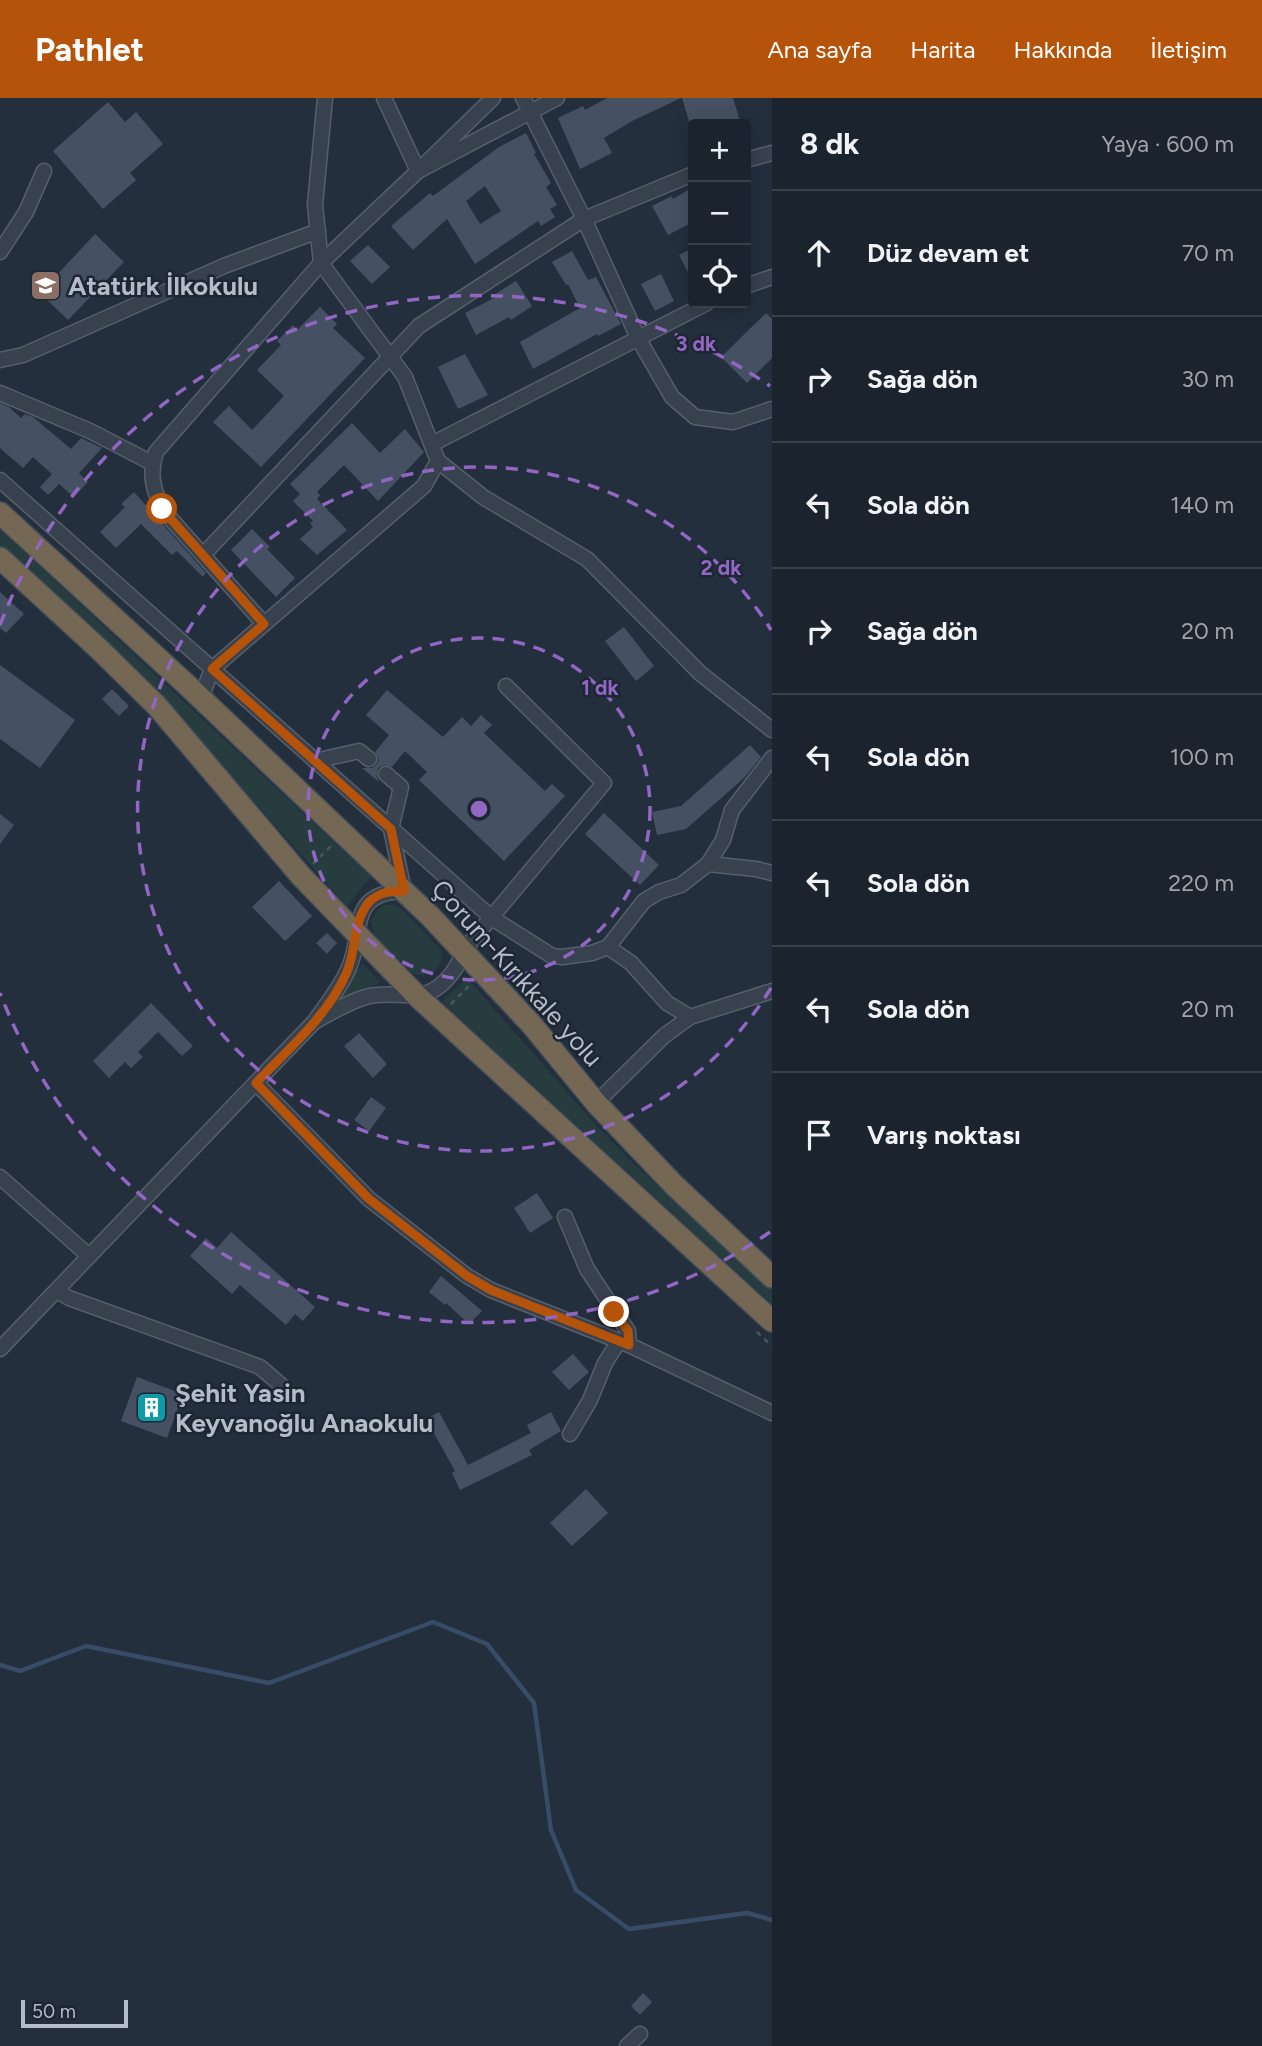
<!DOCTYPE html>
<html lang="tr">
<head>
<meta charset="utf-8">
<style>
  :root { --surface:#1b232e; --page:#282f3a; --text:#f1f3f6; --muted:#a0a4aa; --line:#39404a; --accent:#b45309 }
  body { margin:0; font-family:Figtree,sans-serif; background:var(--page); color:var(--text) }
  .controls { position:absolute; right:21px; top:21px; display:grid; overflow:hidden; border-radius:7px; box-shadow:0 4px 18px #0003 }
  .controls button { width:63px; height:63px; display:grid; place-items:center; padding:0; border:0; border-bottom:2px solid var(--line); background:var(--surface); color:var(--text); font:35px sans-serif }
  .scale { position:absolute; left:21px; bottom:18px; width:107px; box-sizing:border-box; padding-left:7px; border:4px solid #b4bcc9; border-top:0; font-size:19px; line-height:24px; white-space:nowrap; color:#b4bcc9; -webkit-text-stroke:5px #1d2633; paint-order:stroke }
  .stop { position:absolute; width:21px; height:21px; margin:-16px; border:5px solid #b45309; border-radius:50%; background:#fff }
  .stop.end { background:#b45309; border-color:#fff; box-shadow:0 2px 7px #0008 }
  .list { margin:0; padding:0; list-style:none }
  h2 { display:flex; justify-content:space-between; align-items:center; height:91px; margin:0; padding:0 28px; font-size:30px }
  h2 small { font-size:23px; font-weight:400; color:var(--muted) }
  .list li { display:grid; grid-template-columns:46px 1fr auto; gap:21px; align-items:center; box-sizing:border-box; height:126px; padding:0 28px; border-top:2px solid var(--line) }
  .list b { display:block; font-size:26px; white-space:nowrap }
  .list em { font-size:23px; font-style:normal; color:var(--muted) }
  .icon { flex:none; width:38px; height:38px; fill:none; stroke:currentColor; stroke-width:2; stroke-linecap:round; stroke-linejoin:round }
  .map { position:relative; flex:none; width:772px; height:1948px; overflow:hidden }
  header { display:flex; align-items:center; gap:42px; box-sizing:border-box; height:98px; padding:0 35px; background:var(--accent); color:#fff }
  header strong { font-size:33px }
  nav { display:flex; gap:38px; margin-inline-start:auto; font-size:24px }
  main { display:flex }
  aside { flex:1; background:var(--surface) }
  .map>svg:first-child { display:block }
</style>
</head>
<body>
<header>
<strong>Pathlet</strong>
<nav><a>Ana sayfa</a><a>Harita</a><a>Hakkında</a><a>İletişim</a></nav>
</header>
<main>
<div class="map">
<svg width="772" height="1948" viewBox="0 0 772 1948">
  <rect width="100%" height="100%" fill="#242f3e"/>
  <g fill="#263c3f">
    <path d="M0,431L371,779L347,808L158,595L0,447Z"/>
    <path d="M384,807H395L401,810L442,853C445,870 426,883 411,874L374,837L371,823L378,811Z"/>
    <path d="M362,866L380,884L332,909Z"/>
    <path d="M467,880L595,1026L635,1067L772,1192V1206L442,904Z"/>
  </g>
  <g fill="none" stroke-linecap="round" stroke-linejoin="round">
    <path stroke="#394c67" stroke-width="4.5" d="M0,1567L20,1573L86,1548L269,1585L433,1524L487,1546L534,1605L551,1732L576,1792L629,1831L747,1815L772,1822"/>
  </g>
  <g fill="#455162" fill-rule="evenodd">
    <path d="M607,0H681L632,23L604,40L612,55L580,71L558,20L583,8L585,12Z"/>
    <path d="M682,0H733L741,26H690Z"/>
    <path d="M108,4L125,24L136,14L163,46L130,75L136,82L103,111L53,53Z"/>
    <path d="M526,35L536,55L534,56L551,85L546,89L557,107L550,111L555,119L541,128L538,123L475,166L447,121L413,152L391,128L430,95L433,98L499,49ZM485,88L501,113L480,126L466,103Z"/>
    <path d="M693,89V124L668,137L652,108L672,98L673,101Z"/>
    <path d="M95,136L124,164L68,222L40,195Z"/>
    <path d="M368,147L390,169L372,186L350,163Z"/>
    <path d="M693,150V184L679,157Z"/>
    <path d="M572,153L588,182L596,179L621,226L598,238L597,236L533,271L520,244L580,210L568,186L566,187L552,164Z"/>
    <path d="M661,176L674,203L655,213L641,186Z"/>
    <path d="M516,183L532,208L511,222L509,219L476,237L465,215L496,199L494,197Z"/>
    <path d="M320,209L337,226L333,230L365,260L261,369L213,324L229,308L252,332L284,298L257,272L281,247L277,243L293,227L297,232Z"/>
    <path d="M766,215L772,221V260L747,285L721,259Z"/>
    <path d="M465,256L488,297L458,311L438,269Z"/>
    <path d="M0,305L9,309L21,320L25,316L33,319L71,351L81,340L102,350L79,375L88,384L74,399L59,386L48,397L40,389L52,376L33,359L23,370L0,350Z"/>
    <path d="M352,325L380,355L405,331L424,354L378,403L344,367L317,394L320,397L317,401L347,432L317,457L300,441L313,429L310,425L313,423L293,403L300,396L290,386Z"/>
    <path d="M134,394L206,475L203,479L177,453L172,457L141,426L116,450L100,434L125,409L121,406Z"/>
    <path d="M252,431L270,449L267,451L295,480L276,499L231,452Z"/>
    <path d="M0,494L24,516L6,535L0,530Z"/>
    <path d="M624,529L654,568L636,583L605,543Z"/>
    <path d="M0,567L75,622L40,670L0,641Z"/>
    <path d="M112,591L129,608L119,618L102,601Z"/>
    <path d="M387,592L443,639L462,619L471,628L481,617L492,627L484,635L545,693L552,686L565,698L504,763L419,682L427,674L405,653L392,669L384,667L378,670L377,678L379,684L362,670H372L376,667L379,662L375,654L389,637L366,617Z"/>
    <path d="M750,647L761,659L745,679L686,731L657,737L652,714L681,708Z"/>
    <path d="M604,715L659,767L640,787L585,736Z"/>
    <path d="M0,716L14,727L0,746Z"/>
    <path d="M279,783L312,818L285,843L252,809Z"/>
    <path d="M327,835L337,845L327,856L316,845Z"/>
    <path d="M151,905L193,948L182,958L158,934L138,954L143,959L131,970L125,964L109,980L93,963Z"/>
    <path d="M359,935L387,966L373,980L344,948Z"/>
    <path d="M371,999L386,1010L369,1033L354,1022Z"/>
    <path d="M537,1095L553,1120L530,1135L514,1110Z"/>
    <path d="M231,1134L315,1209L303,1223L295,1216L286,1227L240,1187L232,1196L190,1158L206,1140L217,1150Z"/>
    <path d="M441,1178L482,1213L469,1226L446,1205L445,1207L429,1194Z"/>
    <path d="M573,1256L589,1274L569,1292L552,1274Z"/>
    <path d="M137,1279L183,1296L167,1340L121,1323Z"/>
    <path d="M439,1314L468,1367L531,1335L527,1327L551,1314L561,1333L529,1352L532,1357L460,1392L452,1375L455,1373L426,1321Z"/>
    <path d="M586,1391L608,1415L572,1448L550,1425Z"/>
    <path d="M643,1895L652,1904L640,1917L631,1908Z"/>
  </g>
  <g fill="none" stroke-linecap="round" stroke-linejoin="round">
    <defs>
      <g id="minor">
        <path d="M384,0L418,73L493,0"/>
        <path d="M523,0L584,121L638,240L672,299L695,319L733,324L772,311"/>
        <path d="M746,62L772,55"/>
        <path d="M0,154L26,114L44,73"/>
        <path d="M746,188L772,179"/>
        <path d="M0,262L23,257L224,168L318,133"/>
        <path d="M0,295L90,333L152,365"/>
        <path d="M432,346L707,205"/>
        <path d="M438,363L483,399L587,461L701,576L772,632"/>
        <path d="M0,382L492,820L552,858L562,859L592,855L608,849L644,803L659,794L681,787L708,766L756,771L772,775"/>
        <path d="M203,457L419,228L584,121L693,76"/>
        <path d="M264,526L162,411C153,391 149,375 156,354L321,165L418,73L557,0"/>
        <path d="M201,600L212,571L424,388L438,363L405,279L321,165L315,107L325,0"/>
        <path d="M315,663L359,653L369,661"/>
        <path d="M708,766L723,742L732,712L772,660"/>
        <path d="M608,849L631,865L667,905L690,919L772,893"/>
        <path d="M316,923C332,914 348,904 366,899C382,894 398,898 415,897C439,897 457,873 464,852L604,685L506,588"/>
        <path d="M256,985L369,1101L467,1178L491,1192L629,1247L772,1315"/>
        <path d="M596,1005L664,938L690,919"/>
        <path d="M0,1079L89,1158"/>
        <path d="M565,1119L587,1171L628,1233L629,1247"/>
        <path d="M57,1193L69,1200L260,1269L281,1287"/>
        <path d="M0,1251L315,923C327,905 342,888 350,867C364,831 348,795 404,793L391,731L401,689L386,676"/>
        <path d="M570,1336L590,1302L605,1265L619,1243"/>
        <path d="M627,1948L640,1936"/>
      </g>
      <g id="highway">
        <path d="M0,415L187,587L430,818L532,927L596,1005L633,1044L675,1088L772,1179"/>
        <path d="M0,460L99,551L157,608L301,778L417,898L772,1223"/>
      </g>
    </defs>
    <use href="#minor" stroke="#565f6c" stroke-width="17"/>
    <use href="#highway" stroke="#434c59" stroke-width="24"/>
    <g stroke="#44595c" stroke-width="2.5" stroke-dasharray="5 5" stroke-linecap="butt">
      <path d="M313,766L331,748"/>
      <path d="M451,906L471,886"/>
      <path d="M757,1234L772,1248"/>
    </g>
    <use href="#minor" stroke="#38414e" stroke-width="14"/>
    <use href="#highway" stroke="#746855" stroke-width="21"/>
  </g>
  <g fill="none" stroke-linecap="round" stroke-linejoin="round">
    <path stroke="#b45309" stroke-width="9" d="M162,411L264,526L212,571L391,731L404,793C391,793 379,794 369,804C352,824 357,853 346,876C327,919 287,952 256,985L369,1101L467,1178L491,1192L629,1247L628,1233L614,1214"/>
  </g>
  <g fill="none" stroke="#9266c3" stroke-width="3.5" stroke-dasharray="12 9">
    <circle cx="479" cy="711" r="171"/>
    <path d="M771 890A342 342 0 1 1 771 532"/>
    <path d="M770 1134A513 513 0 0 1 0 895M0 527A513 513 0 0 1 770 288"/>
  </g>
  <defs>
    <symbol id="school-square" viewBox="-11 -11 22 22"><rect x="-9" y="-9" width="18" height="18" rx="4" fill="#8d6e63" stroke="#1d2633"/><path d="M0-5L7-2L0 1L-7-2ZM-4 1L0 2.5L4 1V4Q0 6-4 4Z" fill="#fff"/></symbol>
    <symbol id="building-square" viewBox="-11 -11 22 22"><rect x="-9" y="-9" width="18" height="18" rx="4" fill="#0f9aa8" stroke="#1d2633"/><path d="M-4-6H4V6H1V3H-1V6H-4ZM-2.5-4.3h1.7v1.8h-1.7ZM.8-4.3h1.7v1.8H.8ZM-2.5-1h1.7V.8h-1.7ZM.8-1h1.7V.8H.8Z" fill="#fff"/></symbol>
  </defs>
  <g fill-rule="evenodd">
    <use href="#school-square" x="28" y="170" width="35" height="35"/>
    <use href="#building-square" x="134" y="1292" width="35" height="35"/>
  </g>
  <g text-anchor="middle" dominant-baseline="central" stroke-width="5" stroke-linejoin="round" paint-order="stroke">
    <g font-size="26" font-weight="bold" fill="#b4bcc9" stroke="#1d2633" text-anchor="start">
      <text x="68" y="188">Atatürk İlkokulu</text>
      <text x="175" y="1295">Şehit Yasin<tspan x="175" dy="30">Keyvanoğlu Anaokulu</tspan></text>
    </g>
    <g font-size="26" fill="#b4bcc9" stroke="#1d2633">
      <text transform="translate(517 875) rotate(48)">Çorum-Kırıkkale yolu</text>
    </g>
  </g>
  <circle cx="479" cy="711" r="10" fill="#9266c3" stroke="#1d2633" stroke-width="3.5"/>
  <g font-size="21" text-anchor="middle" font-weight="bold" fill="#9266c3" stroke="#1d2633" stroke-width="5" stroke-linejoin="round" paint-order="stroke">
    <text x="696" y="253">3 dk</text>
    <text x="721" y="477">2 dk</text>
    <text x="600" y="597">1 dk</text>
  </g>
</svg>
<div class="controls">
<button>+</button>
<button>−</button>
<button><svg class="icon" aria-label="locate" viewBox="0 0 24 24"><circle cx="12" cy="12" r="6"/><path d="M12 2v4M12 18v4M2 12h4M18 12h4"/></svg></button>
</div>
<div class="scale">50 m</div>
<div class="stop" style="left:162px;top:411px"></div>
<div class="stop end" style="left:614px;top:1214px"></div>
</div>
<aside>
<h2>8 dk<small>Yaya · 600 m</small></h2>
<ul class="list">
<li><svg class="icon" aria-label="ahead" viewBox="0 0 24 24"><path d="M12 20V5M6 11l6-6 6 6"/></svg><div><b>Düz devam et</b></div><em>70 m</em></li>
<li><svg class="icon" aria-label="right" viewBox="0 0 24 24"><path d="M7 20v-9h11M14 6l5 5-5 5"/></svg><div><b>Sağa dön</b></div><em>30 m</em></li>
<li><svg class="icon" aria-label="left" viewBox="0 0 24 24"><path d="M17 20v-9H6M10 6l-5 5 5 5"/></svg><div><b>Sola dön</b></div><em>140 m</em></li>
<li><svg class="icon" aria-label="right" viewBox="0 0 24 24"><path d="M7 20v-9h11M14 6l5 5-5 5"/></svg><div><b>Sağa dön</b></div><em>20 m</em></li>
<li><svg class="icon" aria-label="left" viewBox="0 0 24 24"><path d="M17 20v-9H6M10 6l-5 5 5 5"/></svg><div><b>Sola dön</b></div><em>100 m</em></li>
<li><svg class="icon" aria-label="left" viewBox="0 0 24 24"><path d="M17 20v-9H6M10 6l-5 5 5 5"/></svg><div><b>Sola dön</b></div><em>220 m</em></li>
<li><svg class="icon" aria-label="left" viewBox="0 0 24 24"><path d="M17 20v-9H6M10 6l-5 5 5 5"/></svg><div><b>Sola dön</b></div><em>20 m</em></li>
<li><svg class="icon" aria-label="arrive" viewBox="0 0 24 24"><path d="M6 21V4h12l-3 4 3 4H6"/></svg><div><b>Varış noktası</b></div></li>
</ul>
</aside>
</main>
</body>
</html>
